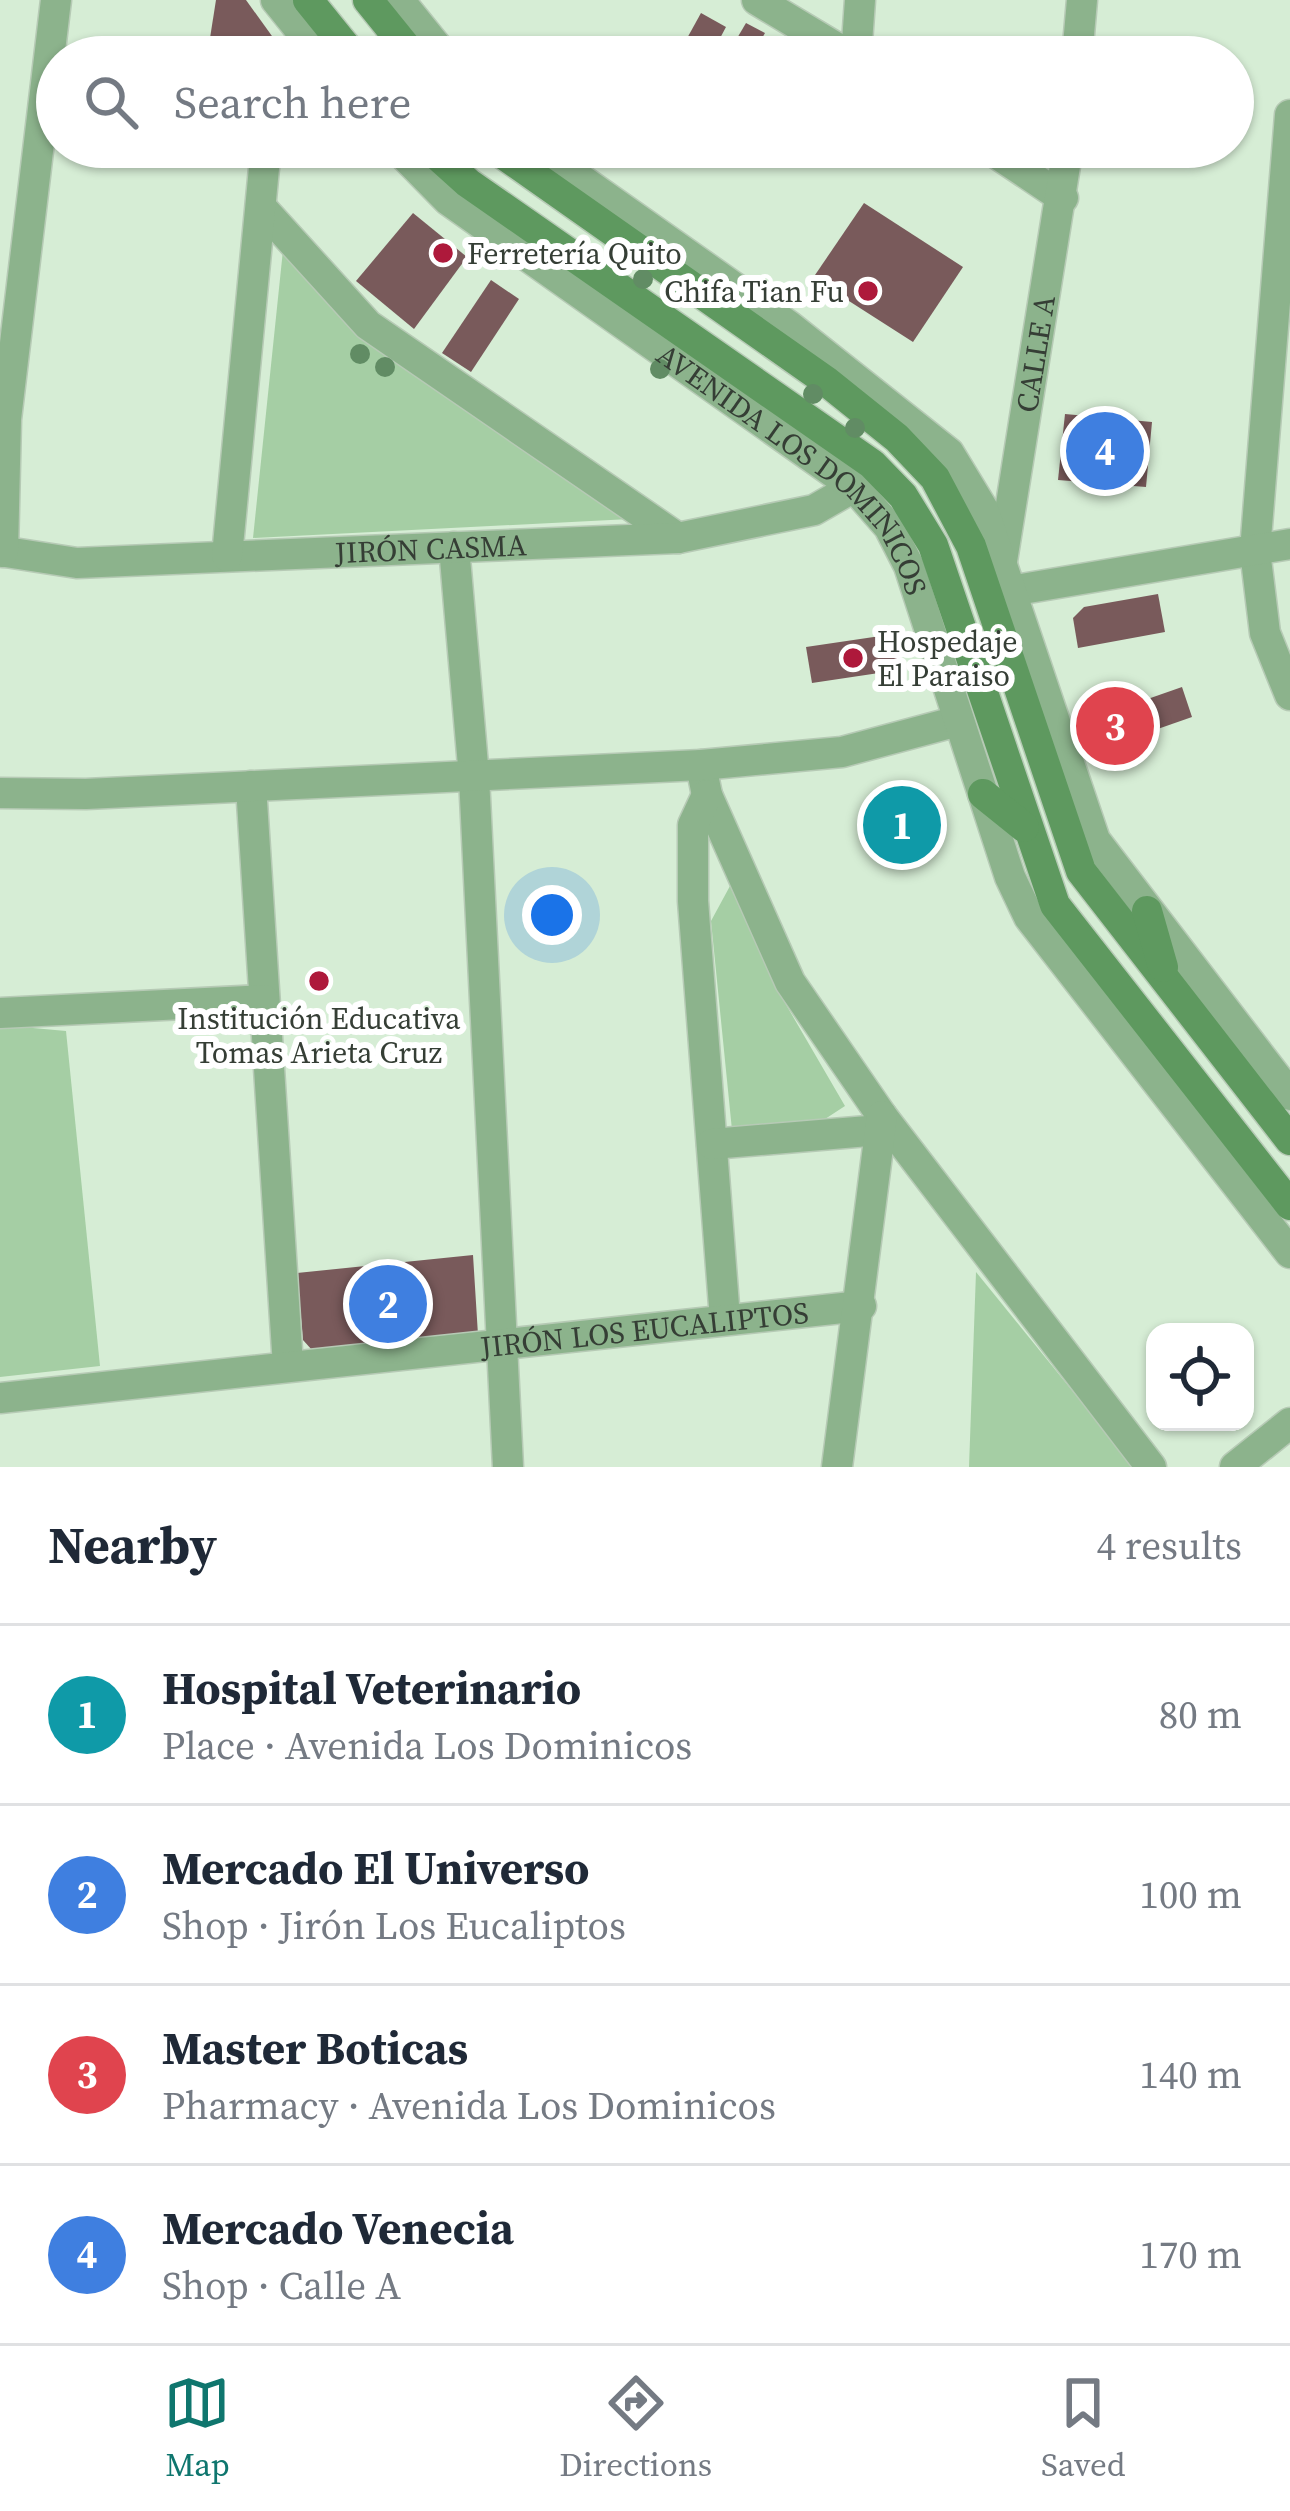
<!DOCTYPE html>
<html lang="en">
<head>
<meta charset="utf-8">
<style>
  :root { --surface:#fff; --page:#f2f2f3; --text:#1f2937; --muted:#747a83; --line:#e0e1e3; --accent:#0f766e }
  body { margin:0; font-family:"Source Serif 4",serif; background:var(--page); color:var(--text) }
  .controls { position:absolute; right:36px; bottom:36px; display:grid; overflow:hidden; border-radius:24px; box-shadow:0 3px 9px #0004 }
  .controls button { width:108px; height:108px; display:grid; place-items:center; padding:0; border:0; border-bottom:3px solid var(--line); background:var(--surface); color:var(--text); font:60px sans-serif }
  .you { position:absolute; left:552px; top:915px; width:42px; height:42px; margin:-30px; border:9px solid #fff; border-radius:50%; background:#1a73e8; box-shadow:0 0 0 18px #1a73e833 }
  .badge { display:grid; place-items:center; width:78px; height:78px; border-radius:50%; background:var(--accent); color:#fff; font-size:39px; font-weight:700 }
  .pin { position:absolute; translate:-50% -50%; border:6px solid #fff; box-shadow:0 3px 12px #0006 }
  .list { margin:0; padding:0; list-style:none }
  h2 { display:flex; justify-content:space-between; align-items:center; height:156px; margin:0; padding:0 48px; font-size:51px }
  h2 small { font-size:39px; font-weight:400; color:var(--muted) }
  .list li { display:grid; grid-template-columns:78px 1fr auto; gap:36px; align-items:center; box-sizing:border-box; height:180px; padding:0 48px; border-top:3px solid var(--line) }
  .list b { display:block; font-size:45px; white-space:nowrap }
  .list p { margin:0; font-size:39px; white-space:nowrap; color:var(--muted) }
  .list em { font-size:39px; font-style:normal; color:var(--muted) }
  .icon { flex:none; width:66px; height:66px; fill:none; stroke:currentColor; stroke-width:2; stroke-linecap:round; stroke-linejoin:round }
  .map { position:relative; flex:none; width:1290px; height:1467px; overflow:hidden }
  .search { position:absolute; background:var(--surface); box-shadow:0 3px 9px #0004; left:36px; right:36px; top:36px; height:132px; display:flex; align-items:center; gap:30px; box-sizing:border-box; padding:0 42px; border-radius:66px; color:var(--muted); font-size:45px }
  .sheet { height:876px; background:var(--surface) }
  nav { display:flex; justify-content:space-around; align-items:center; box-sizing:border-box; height:168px; border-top:3px solid var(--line); background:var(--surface); font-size:33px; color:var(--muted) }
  nav a { display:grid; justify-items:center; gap:6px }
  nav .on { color:var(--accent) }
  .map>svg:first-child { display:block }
</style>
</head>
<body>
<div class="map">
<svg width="1290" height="1467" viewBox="0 0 1290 1467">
  <rect width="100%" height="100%" fill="#d6edd5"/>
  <g fill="#a5cea4">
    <path d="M283,250L630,519L253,538Z"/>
    <path d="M730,886L774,984L845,1106L822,1121L732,1130L711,921Z"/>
    <path d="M0,1025L66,1031L100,1366L0,1377Z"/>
    <path d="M976,1272L1134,1467H969Z"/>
  </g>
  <g fill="#795a5b">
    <path d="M216,0H246L287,57H207Z"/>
    <path d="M701,13L726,27L710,57H690L680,51Z"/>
    <path d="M746,23L765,33L751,57H726Z"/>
    <path d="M864,203L963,267L913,342L813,278Z"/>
    <path d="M413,213L467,257L414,329L356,281Z"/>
    <path d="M491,280L519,299L471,372L442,353Z"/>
    <path d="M1065,414L1152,422L1146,487L1058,480Z"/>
    <path d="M1158,594L1165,632L1078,648L1073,618L1084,607Z"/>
    <path d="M894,634L899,670L812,683L806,647Z"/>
    <path d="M1182,687L1192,717L1109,746L1099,716Z"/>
    <path d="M929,792L945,826L875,857L859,823Z"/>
    <path d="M473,1255L478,1335L312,1350L303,1340L297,1273Z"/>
  </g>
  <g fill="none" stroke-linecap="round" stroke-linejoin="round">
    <defs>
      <g id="minor">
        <path d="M757,0L852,57"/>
        <path d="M856,57L860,0"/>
        <path d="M1077,57L1082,0"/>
        <path d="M1290,115L1255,551L1265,633L1290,695"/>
        <path d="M987,147L1063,198"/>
        <path d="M261,207L368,325L678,538"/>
        <path d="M454,547L474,777L508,1467"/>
        <path id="s1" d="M0,551L77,563L678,538L814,510L854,487"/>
        <path d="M3,552L6,419L56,0"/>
        <path d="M227,556L266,147"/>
        <path id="s2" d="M1002,561L1068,147"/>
        <path d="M1010,591L1290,544"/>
        <path d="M701,765L707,795L790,982L882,1116L1151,1467"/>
        <path d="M251,786L288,1366"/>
        <path d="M0,793L86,794L701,765L842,752L958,721"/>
        <path d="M707,795L693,825V901L725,1319"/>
        <path d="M0,1013L264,1000"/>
        <path d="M712,1144L880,1130"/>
        <path id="s3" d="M0,1398L861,1306"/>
        <path d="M837,1467L882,1116"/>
        <path d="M1235,1467L1290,1423"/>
      </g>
      <g id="tertiary">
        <path d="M276,0L322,57"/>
        <path d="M399,0L445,57"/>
        <path id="s4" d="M396,147L448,200L854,487L889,527L909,566L1010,877L1029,917L1290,1253"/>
        <path d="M535,147L789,326L949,453L983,509L1095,840L1290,1095"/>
      </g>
      <g id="secondary">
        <path d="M308,0L354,57"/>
        <path d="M368,0L414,57"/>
        <path d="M428,147L468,183L872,464L903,496L933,545L1055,905L1290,1205"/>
        <path d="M493,147L826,381L897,438L935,478L971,546L1081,871L1290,1140"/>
        <path d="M983,794L1024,827"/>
        <path d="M1147,911L1163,967"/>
      </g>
    </defs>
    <use href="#minor" stroke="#b6cab5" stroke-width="33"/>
    <use href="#tertiary" stroke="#b6cab5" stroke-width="33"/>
    <use href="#secondary" stroke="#b6cab5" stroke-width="33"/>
    <use href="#minor" stroke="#8cb38c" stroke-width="30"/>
    <use href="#tertiary" stroke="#8cb38c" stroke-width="30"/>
    <use href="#secondary" stroke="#5e995f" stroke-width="30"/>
  </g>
  <g fill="#618c64">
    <circle cx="483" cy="158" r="10"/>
    <circle cx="643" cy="279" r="10"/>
    <circle cx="360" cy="354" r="10"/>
    <circle cx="385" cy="367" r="10"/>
    <circle cx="660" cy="369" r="10"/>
    <circle cx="813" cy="394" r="10"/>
    <circle cx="855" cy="428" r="10"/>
  </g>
  <g fill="#ae193b" stroke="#fff" stroke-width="4.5">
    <circle cx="443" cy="253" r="12"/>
    <circle cx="868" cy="291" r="12"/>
    <circle cx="853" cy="658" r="12"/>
    <circle cx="319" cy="981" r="12"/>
  </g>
  <g text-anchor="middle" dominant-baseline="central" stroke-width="12" stroke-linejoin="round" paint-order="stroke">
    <g font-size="30" fill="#353e35" stroke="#fff" text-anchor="start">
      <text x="467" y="253">Ferretería Quito</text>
      <text x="844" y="291" text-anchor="end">Chifa Tian Fu</text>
      <text x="877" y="641">Hospedaje<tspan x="877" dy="34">El Paraiso</tspan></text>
      <text x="319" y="1018" text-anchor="middle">Institución Educativa<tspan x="319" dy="34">Tomas Arieta Cruz</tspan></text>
    </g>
    <g font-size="30" fill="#353e35" stroke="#fff">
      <text stroke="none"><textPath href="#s2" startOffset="210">CALLE A</textPath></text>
      <text stroke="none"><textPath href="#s4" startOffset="516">AVENIDA LOS DOMINICOS</textPath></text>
      <text stroke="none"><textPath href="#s1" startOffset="432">JIRÓN CASMA</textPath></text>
      <text stroke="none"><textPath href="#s3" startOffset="648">JIRÓN LOS EUCALIPTOS</textPath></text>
    </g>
  </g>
</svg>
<div class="controls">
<button><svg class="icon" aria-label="locate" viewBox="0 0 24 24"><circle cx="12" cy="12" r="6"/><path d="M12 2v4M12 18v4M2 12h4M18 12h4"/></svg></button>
</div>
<div class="you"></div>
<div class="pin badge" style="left:902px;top:825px;background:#0f9aa8">1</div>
<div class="pin badge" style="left:388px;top:1304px;background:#3f7fe0">2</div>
<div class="pin badge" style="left:1115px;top:726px;background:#e0444e">3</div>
<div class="pin badge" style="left:1105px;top:451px;background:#3f7fe0">4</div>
<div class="search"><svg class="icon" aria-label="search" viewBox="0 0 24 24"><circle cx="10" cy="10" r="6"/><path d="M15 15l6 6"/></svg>Search here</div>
</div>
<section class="sheet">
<h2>Nearby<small>4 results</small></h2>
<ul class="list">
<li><span class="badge" style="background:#0f9aa8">1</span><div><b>Hospital Veterinario</b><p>Place · Avenida Los Dominicos</p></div><em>80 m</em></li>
<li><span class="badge" style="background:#3f7fe0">2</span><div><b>Mercado El Universo</b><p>Shop · Jirón Los Eucaliptos</p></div><em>100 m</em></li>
<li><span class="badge" style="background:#e0444e">3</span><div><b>Master Boticas</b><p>Pharmacy · Avenida Los Dominicos</p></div><em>140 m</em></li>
<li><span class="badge" style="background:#3f7fe0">4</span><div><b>Mercado Venecia</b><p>Shop · Calle A</p></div><em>170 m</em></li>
</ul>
</section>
<nav>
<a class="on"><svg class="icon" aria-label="map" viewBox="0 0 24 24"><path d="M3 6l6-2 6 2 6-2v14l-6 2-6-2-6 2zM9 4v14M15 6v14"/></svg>Map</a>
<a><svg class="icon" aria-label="directions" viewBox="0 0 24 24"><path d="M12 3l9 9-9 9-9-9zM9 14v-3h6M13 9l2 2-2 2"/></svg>Directions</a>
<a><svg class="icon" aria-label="saved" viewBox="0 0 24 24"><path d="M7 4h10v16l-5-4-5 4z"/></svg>Saved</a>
</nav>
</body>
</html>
